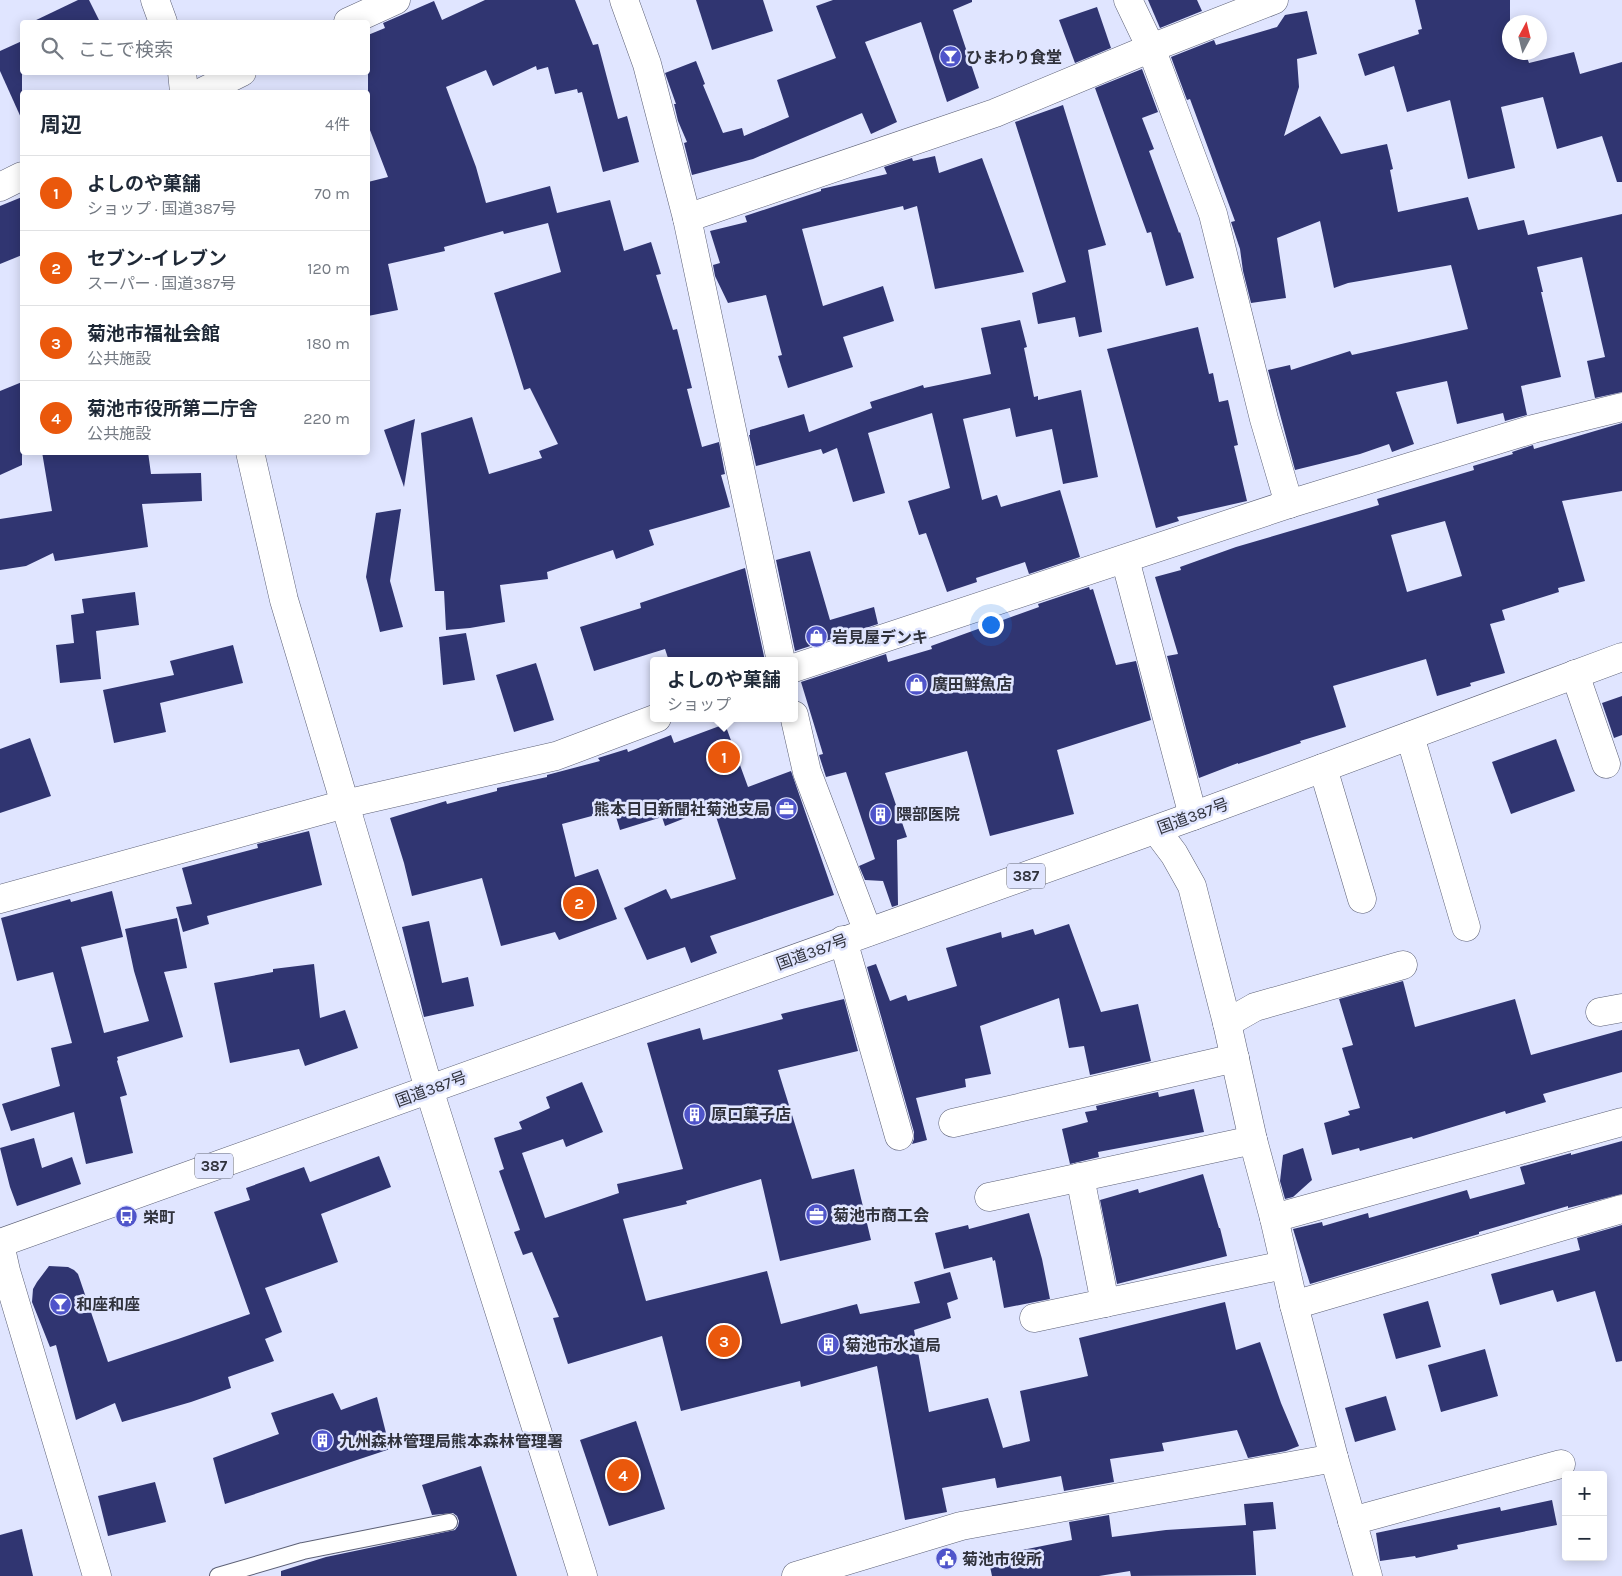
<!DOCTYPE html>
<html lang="ja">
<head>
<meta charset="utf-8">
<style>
  :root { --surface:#fff; --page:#f2f2f3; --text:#1f2937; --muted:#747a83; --line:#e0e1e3; --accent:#ea580c }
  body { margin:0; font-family:Karla,"Noto Sans JP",sans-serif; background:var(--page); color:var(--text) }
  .controls { position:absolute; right:15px; bottom:15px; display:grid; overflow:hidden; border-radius:5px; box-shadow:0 2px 12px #0003 }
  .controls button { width:45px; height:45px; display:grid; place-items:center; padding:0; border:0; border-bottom:1px solid var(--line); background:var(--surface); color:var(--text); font:25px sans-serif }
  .compass { position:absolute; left:1502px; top:15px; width:45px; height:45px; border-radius:50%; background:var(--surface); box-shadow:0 2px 12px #0003; rotate:7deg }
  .you { position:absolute; left:990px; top:624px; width:18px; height:18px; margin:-12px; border:4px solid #fff; border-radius:50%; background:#1a73e8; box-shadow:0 0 0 8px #1a73e833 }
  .badge { display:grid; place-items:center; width:32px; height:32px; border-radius:50%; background:var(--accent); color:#fff; font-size:16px; font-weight:700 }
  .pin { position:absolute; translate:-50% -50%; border:2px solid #fff; box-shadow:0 1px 5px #0006 }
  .popup { position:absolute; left:650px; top:657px; width:148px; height:65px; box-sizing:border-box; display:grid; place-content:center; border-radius:5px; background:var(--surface); filter:drop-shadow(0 1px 4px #0005); font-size:16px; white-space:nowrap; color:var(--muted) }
  .popup b { font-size:19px; color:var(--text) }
  .popup::after { content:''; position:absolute; left:50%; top:100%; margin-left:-10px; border:10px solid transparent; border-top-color:var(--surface) }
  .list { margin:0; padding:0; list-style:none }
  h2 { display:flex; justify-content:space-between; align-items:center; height:65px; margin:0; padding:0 20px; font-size:21px }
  h2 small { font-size:16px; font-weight:400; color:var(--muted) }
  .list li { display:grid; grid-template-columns:32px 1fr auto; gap:15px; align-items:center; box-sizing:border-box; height:75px; padding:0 20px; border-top:1px solid var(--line) }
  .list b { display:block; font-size:19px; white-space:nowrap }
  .list p { margin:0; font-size:16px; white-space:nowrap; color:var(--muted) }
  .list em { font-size:16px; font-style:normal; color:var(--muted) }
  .icon { flex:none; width:28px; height:28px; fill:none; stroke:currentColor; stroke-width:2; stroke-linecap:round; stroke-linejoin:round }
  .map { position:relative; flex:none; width:1622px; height:1576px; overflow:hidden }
  .search { position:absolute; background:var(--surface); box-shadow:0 2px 12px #0003; left:20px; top:20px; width:350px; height:55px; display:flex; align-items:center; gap:12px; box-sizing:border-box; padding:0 18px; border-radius:5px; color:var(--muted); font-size:19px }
  .panel { position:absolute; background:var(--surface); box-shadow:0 2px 12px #0003; left:20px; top:90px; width:350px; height:365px; border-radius:5px }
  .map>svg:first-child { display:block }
</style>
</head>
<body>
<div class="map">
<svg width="1622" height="1576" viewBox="0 0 1622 1576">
  <rect width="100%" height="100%" fill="#e0e5ff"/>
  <g fill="#303571" fill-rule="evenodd">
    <path d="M78,0H89L100,22H32Z"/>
    <path d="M485,0H575L593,45L598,44L618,119L627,116L639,162L603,172L582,92L578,93L577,89L555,94L548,67L537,70L536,66L493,86L486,70L446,87L476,167L486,203L550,186L557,213L610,200L624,251L651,242L661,274L656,275L673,330L677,329L692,388L687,389L702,447L719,442L725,474L721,475L730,507L649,530L654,545L616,559L613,550L547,572L548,579L500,585L505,622L470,628L446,630L444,591H435L421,433L472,417L489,474L542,458L539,451L558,444L530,388L524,390L494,293L561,272L548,223L504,234L503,231L444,247L445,251L388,264L398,310L368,316V182L388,177L368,125V35L385,28L383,23L434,1L442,20Z"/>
    <path d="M696,0H763L773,31L712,50Z"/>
    <path d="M833,0H972V2L953,10L979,88L947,102L921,22L865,42L897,122L871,134L862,113L753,159L692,175L684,143L687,142L678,121L674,104H676L665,73L696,61L705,84L703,85L723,133L742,128L744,136L789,117L777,80L836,58L816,6Z"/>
    <path d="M1148,0H1197L1202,11L1160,28Z"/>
    <path d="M1415,0H1510V52H1525L1529,63L1574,52L1580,74L1622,62V182H1617L1602,136L1557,149L1543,97L1501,107L1515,168L1468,179L1450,100L1407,112L1394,66L1365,76L1358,54L1419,34L1418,30L1422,29Z"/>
    <path d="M1097,7L1111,48L1075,63L1059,20Z"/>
    <path d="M1307,11L1317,54L1297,59L1299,87L1284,136L1320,116L1341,154L1387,144L1393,169L1390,170L1398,212L1468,197L1478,230L1524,220L1528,235L1622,214V392L1595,398L1587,361L1605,357L1582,257L1537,267L1543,292H1541L1561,377L1521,386L1527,415L1505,421L1503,413L1457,424L1447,381L1396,392L1414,444L1392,452L1389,444L1360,454L1295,470L1268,370L1290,365L1291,370L1350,351L1352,355L1468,329L1451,265L1348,283L1334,288L1320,221L1277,238L1286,298L1251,303L1243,271L1240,249L1231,222L1235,221L1190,99L1187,100L1171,57L1214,40L1216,45L1277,27L1285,15Z"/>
    <path d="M22,41V120L0,71V51Z"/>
    <path d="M1142,69L1158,112L1142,118L1154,149L1149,151L1179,233L1180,232L1194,278L1166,286L1151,232L1147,233L1095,88Z"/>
    <path d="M1063,105L1106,245L1088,250L1102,332L1079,337L1075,317L1038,324L1032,293L1066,282L1015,122Z"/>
    <path d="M935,156L939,173L982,158L1024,272L935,289L917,206L904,210L903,206L802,229L823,306L883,286L894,321L843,337L853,367L788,388L778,356L782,355L766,295L728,303L715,276L713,265L720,263L710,231L747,222L745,216L821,191V189L887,174L884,167L912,158L913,161Z"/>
    <path d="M22,197V255L0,264V206Z"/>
    <path d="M1020,320L1027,347L1024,348L1034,397L1038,396V400L1081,390L1098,477L1063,484L1052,429L1016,437L1010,408L963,419L982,500L997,495L1001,507L1060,490L1080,557L1029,574L1025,562L976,578L977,582L947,592L926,533L919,535L908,501L950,488L932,413L868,433L885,493L853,502L837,448L823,454L821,449L756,466L749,435H750V430L804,414L809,432L872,408L870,402L923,385L924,388L991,374L981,328Z"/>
    <path d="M1198,327L1209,374L1213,373L1219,402L1228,400L1238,445L1234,446L1247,501L1177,517L1179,521L1156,528L1107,349Z"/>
    <path d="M22,382V465L0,475V391Z"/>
    <path d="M415,419L404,487L384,430Z"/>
    <path d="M1622,423V491L1562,501L1585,581L1558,588L1559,592L1502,610L1505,620L1490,624L1505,673L1470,683L1471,686L1437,696L1426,659L1333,686L1346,727L1300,741L1301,743L1238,764V763L1199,778L1167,656L1178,654L1155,577L1181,570L1180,567L1236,547L1379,505L1377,499L1474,470L1473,466L1513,454L1512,452L1533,445L1534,449ZM1445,521L1462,576L1407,592L1391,535Z"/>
    <path d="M42,452H148L151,474L201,473L202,501L142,504L148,547L55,561L53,553L26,566L0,570V519L52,511Z"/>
    <path d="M401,509L390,581L403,627L380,632L366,577L376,513Z"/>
    <path d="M810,551L830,620L874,607L878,624L795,651L776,560Z"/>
    <path d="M745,568L765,661H669L665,649L594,671L580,627L641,608L640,603Z"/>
    <path d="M1089,587L1090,590L1093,589L1116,665L1136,661L1151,720L1057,750L1074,814L990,836L967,751L885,773L907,837L897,840L898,905L892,907L883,881L865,880L859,866L875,859L846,772L826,777L819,755L823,754L801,682L886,654L888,662L932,649L931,646L1039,607L1038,604Z"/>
    <path d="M135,592L139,625L96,631L101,679L60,683L56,645L74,643L71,615L84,613L82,599Z"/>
    <path d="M466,633L475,680L443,685L439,637Z"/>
    <path d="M233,645L243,683L160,703L166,732L114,743L103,690L174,675L170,661Z"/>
    <path d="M536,663L554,720L514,732L496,675Z"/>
    <path d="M1622,696V735L1614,738L1602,703Z"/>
    <path d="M725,724L748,787L791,771L834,895L710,936L717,953L691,963L685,947L647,960L624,908L666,889L671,899L736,879L713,807L665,826L662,817L620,830L614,810L562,824L575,877L598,869L617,919L559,940L555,932L501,946L482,878L412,896L404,863L390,818L446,801L447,804L497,791V788L547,777V775L600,761L598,758L627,749L628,752L671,735L674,743Z"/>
    <path d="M30,738L51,796L0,813V749Z"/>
    <path d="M1556,739L1575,791L1511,814L1492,762Z"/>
    <path d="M309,831L322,885L207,916L209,924L183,932L176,907L192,904L182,868L258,848L257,844Z"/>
    <path d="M112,891L123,937L81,947L104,1033L149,1021L134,971L125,929L177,918L187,968L164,972L183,1037L117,1057L118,1060L117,1061L127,1095L120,1097L133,1153L86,1164L74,1112L11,1131L2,1104L60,1086L51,1048L72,1043L53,972L17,981L1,918L70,899L71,902Z"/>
    <path d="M429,921L442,983L468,977L474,1006L424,1017L402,927Z"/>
    <path d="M1069,924L1101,1012L1138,1004L1151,1061L1090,1075L1084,1046L1069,1048L1059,998L980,1026L991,1074L965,1079L966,1087L916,1098L927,1140L912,1144L914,1139V1132L867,967L876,964L890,1001L906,995L908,1001L957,986L946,948L1001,932L1002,938L1033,929L1035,935Z"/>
    <path d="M314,964L320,1018L345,1010L358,1048L305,1066L299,1049L230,1063L214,983L273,972V969Z"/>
    <path d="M1403,981L1415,1027L1515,999L1531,1055L1622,1030V1072L1543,1094L1546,1102L1506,1114L1505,1111L1413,1139L1412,1137L1360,1151L1359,1148L1332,1155L1324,1123L1350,1115L1348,1111L1360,1108L1342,1048L1353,1045L1339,999Z"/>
    <path d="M844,999L858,1051L778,1070L812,1179L854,1169L871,1240L780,1261L761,1179L686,1201L687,1204L623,1219L646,1301L767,1271L781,1324L857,1304L860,1314L920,1303L914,1282L950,1272L958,1299L947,1303L951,1318L914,1330L929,1412L988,1398L1003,1448L1030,1441L1020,1391L1088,1376L1079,1338L1225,1302L1236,1350L1260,1342L1281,1403L1299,1446L1286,1451L1248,1458L1237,1430L1162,1443L1164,1451L1110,1459L1114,1482L1064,1491L1061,1476L997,1488L995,1478L942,1488L947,1512L905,1520L877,1366L801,1387L800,1381L681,1411L662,1336L568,1364L553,1318L559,1317L532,1252L523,1255L514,1232L520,1230L499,1171L504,1169L494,1138L522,1129L519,1122L550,1108L546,1097L582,1082L603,1132L566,1147L563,1139L522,1153L545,1218L619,1193L617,1184L683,1169L647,1043L700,1028L703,1040L783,1019L781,1014Z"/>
    <path d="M1194,1089L1204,1132L1098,1152L1099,1157L1070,1164L1062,1129L1088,1122L1085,1112L1097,1110L1096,1106L1158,1092L1159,1097Z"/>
    <path d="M34,1138L42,1168L72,1157L81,1184L17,1206L10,1187L0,1148Z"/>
    <path d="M1622,1141V1194L1568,1208V1206L1479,1232V1234L1310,1284L1293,1229L1322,1222L1323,1226L1368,1213L1369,1218L1467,1190L1470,1199L1525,1184L1520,1167L1571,1153V1155Z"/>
    <path d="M1303,1148L1312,1180L1293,1197L1285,1199L1280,1181L1283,1155Z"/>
    <path d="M379,1156L391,1187L321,1214L338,1262L265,1288L282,1332L265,1339L274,1361L228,1377L231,1388L191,1402L122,1422L115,1403L76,1420L56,1345L50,1347L32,1302L33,1289L37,1282L49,1266L68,1267L74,1270L78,1274L108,1362L178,1339L250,1314L214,1212L250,1200L246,1188L304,1167L310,1182Z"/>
    <path d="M1203,1174L1219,1228H1220L1227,1256L1117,1284L1100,1200L1138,1189L1139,1193Z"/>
    <path d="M1029,1213L1042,1259L1050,1299L1004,1308L995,1260L993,1261L992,1257L944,1269L935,1233L968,1225L969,1229Z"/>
    <path d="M1622,1225V1361L1616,1362L1595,1291L1557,1302L1553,1290L1500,1305L1491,1274L1580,1250L1577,1238Z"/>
    <path d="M1428,1301L1441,1347L1396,1359L1383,1314Z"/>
    <path d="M1485,1349L1498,1396L1441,1412L1428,1365Z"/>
    <path d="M333,1393L341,1410L377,1397L390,1449L225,1504L213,1458L279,1434L271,1413Z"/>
    <path d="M1386,1396L1396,1430L1355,1442L1345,1408Z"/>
    <path d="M636,1421L665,1509L609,1526L580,1440Z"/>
    <path d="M481,1466L517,1576H281V1571L326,1557L455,1530L458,1526L459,1521L457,1516L453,1513L432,1515L422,1485Z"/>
    <path d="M155,1482L166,1522L108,1536L98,1496Z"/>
    <path d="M1552,1500L1557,1525L1457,1545L1458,1549L1416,1558L1415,1556L1380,1561L1376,1533L1500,1507L1501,1511Z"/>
    <path d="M1273,1502L1276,1529L1253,1531L1256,1575L1131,1576L1130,1571L1099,1576H992L988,1557L1072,1540L1069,1522L1109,1515L1112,1537L1166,1530L1246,1525L1244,1504Z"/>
    <path d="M22,1529L33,1576H0V1535Z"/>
  </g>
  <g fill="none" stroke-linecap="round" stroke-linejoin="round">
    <defs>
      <path id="lane" d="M218,1576L303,1551L449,1522"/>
      <g id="street">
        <path d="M624,0L647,64L687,218L781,661"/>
        <path d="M1128,0L1151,48L1213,214L1264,419L1289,504"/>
        <path d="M687,218L995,113L1151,48L1274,0"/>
        <path d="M250,452L284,600L345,804"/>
        <path d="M1125,559L1193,816"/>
        <path d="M794,668L1289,504L1533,429L1622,407"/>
        <path d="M1575,674L1606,764"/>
        <path d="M794,715L807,772L868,932"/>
        <path d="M1410,736L1466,927"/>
        <path d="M1323,768L1362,899"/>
        <path d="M1156,830L1174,854L1192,886L1227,1023L1253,1140L1274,1218L1294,1305L1334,1458L1368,1576"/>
        <path d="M0,899L345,804L556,756L657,718"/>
        <path d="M843,940L899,1136"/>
        <path d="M1600,1012L1622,1008"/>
        <path d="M1227,1023L1255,1007L1403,965"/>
        <path d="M953,1123L1235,1058"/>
        <path d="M1080,1177L1105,1303"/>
        <path d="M989,1197L1253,1140"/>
        <path d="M1274,1218L1622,1122"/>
        <path d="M0,1244L6,1271L97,1576"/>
        <path d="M1294,1305L1622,1209"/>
        <path d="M1034,1318L1284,1265"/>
        <path d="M1352,1521L1561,1464"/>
        <path d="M796,1576L961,1526L1334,1458"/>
      </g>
      <g id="secondary">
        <path d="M155,0L163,22"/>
        <path d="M348,22L396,0"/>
        <path d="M182,72L184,92"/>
        <path d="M202,92L242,72"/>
        <path d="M0,187L22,176"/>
        <path d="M345,804L429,1089L583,1576"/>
      </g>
      <path id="highway" d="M0,1243L1193,816L1622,657"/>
    </defs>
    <use href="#lane" stroke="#5c6076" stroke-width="18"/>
    <use href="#street" stroke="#5c6076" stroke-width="29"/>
    <use href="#secondary" stroke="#5c6076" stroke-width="29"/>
    <use href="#highway" stroke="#5c6076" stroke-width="29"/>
    <use href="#lane" stroke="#fff" stroke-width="16"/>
    <use href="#street" stroke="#fff" stroke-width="28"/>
    <use href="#secondary" stroke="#fff" stroke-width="28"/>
    <use href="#highway" stroke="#fff" stroke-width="28"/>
  </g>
  <defs>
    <symbol id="bar-disc" viewBox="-11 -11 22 22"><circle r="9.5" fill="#4f54ca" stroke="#e0e5ff"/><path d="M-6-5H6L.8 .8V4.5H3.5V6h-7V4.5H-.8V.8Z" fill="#fff"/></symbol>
    <symbol id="shop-disc" viewBox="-11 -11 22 22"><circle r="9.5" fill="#4f54ca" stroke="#e0e5ff"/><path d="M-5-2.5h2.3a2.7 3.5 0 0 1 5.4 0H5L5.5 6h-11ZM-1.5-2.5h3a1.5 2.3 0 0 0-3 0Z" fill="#fff"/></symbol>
    <symbol id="office-disc" viewBox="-11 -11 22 22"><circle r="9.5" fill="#4f54ca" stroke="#e0e5ff"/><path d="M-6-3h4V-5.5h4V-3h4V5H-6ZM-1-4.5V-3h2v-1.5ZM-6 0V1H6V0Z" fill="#fff"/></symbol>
    <symbol id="building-disc" viewBox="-11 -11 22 22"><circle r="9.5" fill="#4f54ca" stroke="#e0e5ff"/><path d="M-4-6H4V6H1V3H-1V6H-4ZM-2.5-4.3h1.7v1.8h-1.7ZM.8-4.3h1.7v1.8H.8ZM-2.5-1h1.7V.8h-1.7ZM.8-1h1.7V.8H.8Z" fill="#fff"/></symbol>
    <symbol id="bus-disc" viewBox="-11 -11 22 22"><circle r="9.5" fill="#4f54ca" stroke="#e0e5ff"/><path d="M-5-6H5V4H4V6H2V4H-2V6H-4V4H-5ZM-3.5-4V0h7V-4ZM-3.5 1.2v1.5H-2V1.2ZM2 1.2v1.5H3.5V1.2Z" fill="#fff"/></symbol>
    <symbol id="civic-disc" viewBox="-11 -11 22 22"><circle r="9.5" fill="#4f54ca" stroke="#e0e5ff"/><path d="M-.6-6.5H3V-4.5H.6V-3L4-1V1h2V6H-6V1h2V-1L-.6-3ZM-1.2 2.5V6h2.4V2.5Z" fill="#fff"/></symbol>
  </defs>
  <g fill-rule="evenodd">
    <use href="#bar-disc" x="938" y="44" width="25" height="25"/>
    <use href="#shop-disc" x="804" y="624" width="25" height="25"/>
    <use href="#shop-disc" x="904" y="672" width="25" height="25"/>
    <use href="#office-disc" x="774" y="796" width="25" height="25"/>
    <use href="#building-disc" x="868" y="802" width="25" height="25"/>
    <use href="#building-disc" x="682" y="1102" width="25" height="25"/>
    <use href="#office-disc" x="804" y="1202" width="25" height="25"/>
    <use href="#bus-disc" x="114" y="1204" width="25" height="25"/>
    <use href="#bar-disc" x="48" y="1292" width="25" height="25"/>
    <use href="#building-disc" x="816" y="1332" width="25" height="25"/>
    <use href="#building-disc" x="310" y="1428" width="25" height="25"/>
    <use href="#civic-disc" x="934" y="1546" width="25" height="25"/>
  </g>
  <g text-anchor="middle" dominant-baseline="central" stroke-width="5" stroke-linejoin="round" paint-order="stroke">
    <g fill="#e0e5ff" stroke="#656876" stroke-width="1">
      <rect x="1007" y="863.5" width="38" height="25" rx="4"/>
      <rect x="195" y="1153.5" width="38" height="25" rx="4"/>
    </g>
    <g font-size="15" font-weight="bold" fill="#30323c">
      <text x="1026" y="876">387</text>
      <text x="214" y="1166">387</text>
    </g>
    <g font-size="16" font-weight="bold" fill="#30323c" stroke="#e0e5ff" text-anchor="start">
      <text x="966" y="57">ひまわり食堂</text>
      <text x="832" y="637">岩見屋デンキ</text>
      <text x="932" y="684">廣田鮮魚店</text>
      <text x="770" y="809" text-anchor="end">熊本日日新聞社菊池支局</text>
      <text x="896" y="814">隈部医院</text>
      <text x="711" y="1114">原口菓子店</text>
      <text x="833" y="1215">菊池市商工会</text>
      <text x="143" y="1217">栄町</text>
      <text x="76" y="1304">和座和座</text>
      <text x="845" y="1345">菊池市水道局</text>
      <text x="339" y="1441">九州森林管理局熊本森林管理署</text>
      <text x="962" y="1559">菊池市役所</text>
    </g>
    <g font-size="16" fill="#30323c" stroke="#e0e5ff">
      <text transform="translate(1193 816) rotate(-20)">国道387号</text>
      <text transform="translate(812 952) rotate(-20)">国道387号</text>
      <text transform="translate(431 1089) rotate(-20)">国道387号</text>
    </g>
  </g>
</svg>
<div class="controls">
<button>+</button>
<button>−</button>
</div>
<svg class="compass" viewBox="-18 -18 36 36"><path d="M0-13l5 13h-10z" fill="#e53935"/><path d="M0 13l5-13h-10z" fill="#747a83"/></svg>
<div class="you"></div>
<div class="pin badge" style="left:724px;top:757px">1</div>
<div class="popup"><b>よしのや菓舗</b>ショップ</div>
<div class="pin badge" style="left:579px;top:903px">2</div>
<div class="pin badge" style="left:724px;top:1341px">3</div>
<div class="pin badge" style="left:623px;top:1475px">4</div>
<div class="search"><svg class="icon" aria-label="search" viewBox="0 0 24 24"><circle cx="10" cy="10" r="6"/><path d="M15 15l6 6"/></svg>ここで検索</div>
<section class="panel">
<h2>周辺<small>4件</small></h2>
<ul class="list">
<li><span class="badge">1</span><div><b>よしのや菓舗</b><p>ショップ · 国道387号</p></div><em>70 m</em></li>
<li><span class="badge">2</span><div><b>セブン-イレブン</b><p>スーパー · 国道387号</p></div><em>120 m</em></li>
<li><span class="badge">3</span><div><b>菊池市福祉会館</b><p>公共施設</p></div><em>180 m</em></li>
<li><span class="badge">4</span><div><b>菊池市役所第二庁舎</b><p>公共施設</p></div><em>220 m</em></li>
</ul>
</section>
</div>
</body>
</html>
